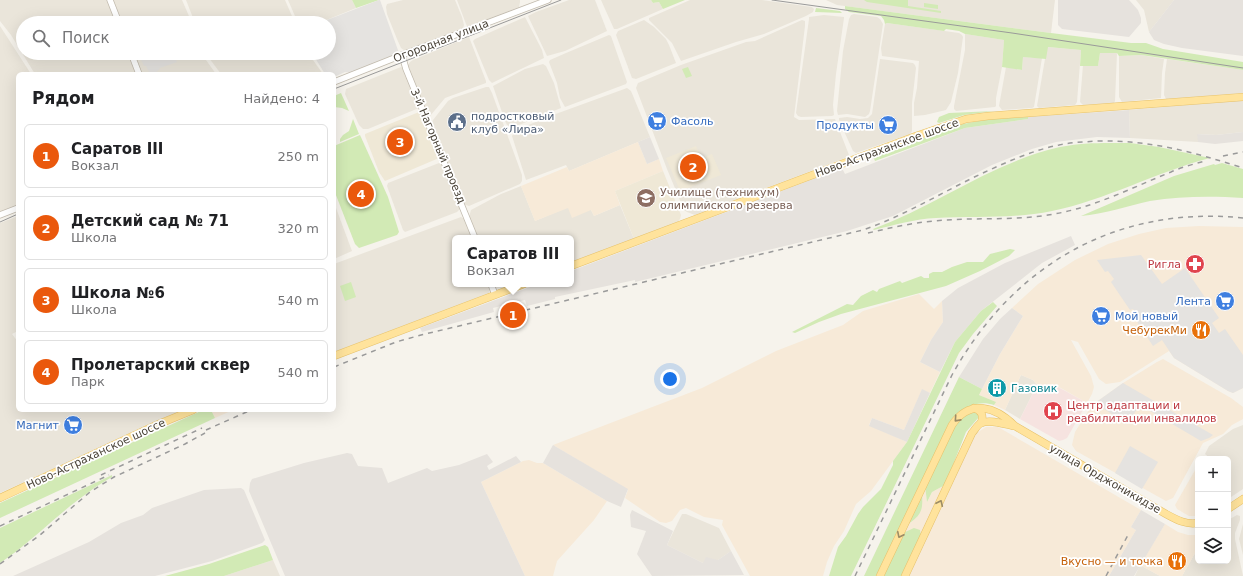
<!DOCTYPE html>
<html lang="ru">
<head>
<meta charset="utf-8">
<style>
  :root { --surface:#fff; --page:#f6f6f6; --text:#202124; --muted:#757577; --line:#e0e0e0; --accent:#ea580c }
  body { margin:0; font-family:"DejaVu Sans",sans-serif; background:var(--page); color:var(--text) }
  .controls { position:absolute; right:12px; bottom:12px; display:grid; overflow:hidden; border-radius:6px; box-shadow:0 4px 16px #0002 }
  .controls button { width:36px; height:36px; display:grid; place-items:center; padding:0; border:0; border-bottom:1px solid var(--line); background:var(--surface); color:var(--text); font:20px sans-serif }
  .you { position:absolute; left:670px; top:379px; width:14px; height:14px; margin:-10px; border:3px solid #fff; border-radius:50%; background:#1a73e8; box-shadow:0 0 0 6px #1a73e833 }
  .badge { display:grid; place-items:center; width:26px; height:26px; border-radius:50%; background:var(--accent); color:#fff; font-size:13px; font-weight:700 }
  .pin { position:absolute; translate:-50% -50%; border:2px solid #fff; box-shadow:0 1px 4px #0006 }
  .popup { position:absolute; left:452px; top:235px; width:122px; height:52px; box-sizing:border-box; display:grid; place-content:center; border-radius:6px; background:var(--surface); filter:drop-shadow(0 1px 3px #0005); font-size:13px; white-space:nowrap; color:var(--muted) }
  .popup b { font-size:15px; color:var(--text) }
  .popup::after { content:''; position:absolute; left:50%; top:100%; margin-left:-8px; border:8px solid transparent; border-top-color:var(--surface) }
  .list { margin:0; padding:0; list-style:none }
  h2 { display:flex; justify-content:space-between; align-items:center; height:52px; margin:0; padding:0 16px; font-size:17px }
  h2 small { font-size:13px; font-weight:400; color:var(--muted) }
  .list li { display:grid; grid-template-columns:26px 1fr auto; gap:12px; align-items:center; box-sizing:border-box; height:64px; margin:0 8px 8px; padding:0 8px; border:1px solid var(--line); border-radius:6px }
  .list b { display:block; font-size:15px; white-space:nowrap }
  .list p { margin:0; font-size:13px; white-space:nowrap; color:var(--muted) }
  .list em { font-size:13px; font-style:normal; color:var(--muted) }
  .icon { flex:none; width:22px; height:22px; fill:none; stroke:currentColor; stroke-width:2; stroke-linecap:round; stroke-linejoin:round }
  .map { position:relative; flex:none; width:1243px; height:576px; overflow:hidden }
  .search { position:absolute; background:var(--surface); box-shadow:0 4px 16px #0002; left:16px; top:16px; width:320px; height:44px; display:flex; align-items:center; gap:10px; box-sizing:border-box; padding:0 14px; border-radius:22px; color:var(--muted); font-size:15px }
  .panel { position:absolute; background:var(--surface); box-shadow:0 4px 16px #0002; left:16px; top:72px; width:320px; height:340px; border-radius:6px }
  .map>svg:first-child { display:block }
</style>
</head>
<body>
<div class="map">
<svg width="1243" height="576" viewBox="0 0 1243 576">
  <rect width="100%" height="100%" fill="#f6f3ec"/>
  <g fill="#eae5da">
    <path d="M0,0H108L117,23H23V53H129L137,74H35L11,35L0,21Z"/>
    <path d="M112,0H182L192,23H121Z"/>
    <path d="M186,0H285L295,23H195Z"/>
    <path d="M288,0H352L356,8L319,23H298Z"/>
    <path d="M403,0H455L462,17L464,25L463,29L410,50H404L401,48L397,39L387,14L386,7L387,4Z"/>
    <path d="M457,0H520V2L519,7L485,20L471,27L467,26L466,24Z"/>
    <path d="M569,0H595L607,31L565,51L547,56L528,16L536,12Z"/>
    <path d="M601,0H651L653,3L659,2L663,9L617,29H614Z"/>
    <path d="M690,0H762L812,7L814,9L813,12L806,16L764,34L736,42L681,61L672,43L649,20V18Z"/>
    <path d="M826,0H1055L1051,33L837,5Z"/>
    <path d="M1136,0H1174L1149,32L1144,10Z"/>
    <path d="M854,14L877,17L880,19L883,24L870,111L869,114L865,117L847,114L838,115L837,111L843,51L849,19L851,15Z"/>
    <path d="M824,15L844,17V18L836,74L833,105L834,115L832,116L801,117L798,116L796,113L809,19V17Z"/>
    <path d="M525,17L542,50L544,58L492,83L489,80L473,41L475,39Z"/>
    <path d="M644,20L654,27L666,39L669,45L676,63L636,79L632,78L616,35L618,31Z"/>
    <path d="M802,20L805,21V26L794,117L799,120L835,119L849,155L848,157L695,215L687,212L684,210L667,169L636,88L638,83L681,65L746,42L755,41Z"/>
    <path d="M887,23L959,33L962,35L963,37L958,73L951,102L946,110L925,115L914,116V103L917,88L919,61L882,56L881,48L885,24Z"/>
    <path d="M0,26L31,74H18V206L0,213Z"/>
    <path d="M965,34L1004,40L1002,67L996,98V106L995,107L956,111L954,109V106L965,50Z"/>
    <path d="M609,35L611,36L627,82L626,84L565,107L560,98L557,83L549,62L550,60L566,53Z"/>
    <path d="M469,37L486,81V83L445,98L430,116H429L409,72L408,65L410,62L413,60Z"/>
    <path d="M1047,47L1081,50L1077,102L1075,105L1039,108L1037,106Z"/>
    <path d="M133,53H203L206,60L216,74H141Z"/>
    <path d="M207,53H308L323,74H221L209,58Z"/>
    <path d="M1100,53H1117L1115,101L1114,103L1083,105L1080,102L1083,65L1098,66Z"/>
    <path d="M1141,55L1164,59L1162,73L1161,98L1122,102L1119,97V56Z"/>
    <path d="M1023,57L1042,58L1034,107L1032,108L1002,110L999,106L1006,67L1022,70Z"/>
    <path d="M880,59L913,63L915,65L916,68L912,103V131L910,134L856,153L853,151L839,120V118L847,117L860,119L868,118L872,114Z"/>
    <path d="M1167,59L1243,70V93L1166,99L1164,95L1165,73Z"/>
    <path d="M543,64L546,66L554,83L561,108L509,129L505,121L493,86L525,69Z"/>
    <path d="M401,67L403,68L419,108L368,129H363L359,125L345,94L346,89Z"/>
    <path d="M486,87H489L492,93L522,175V181L520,184L469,206L463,204L431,125L433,120L448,101L453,98Z"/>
    <path d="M627,88L631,91L650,137L569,171L566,165L526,180L512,136L516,130L553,115Z"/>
    <path d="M1243,100V132L1216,135L1198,134V142L1130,138L1129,110Z"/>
    <path d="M439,163L443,164L460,206V209L457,212L405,232L403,230L387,186L388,183Z"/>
    <path d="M521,186L535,221L568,207L591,210L594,216L620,205L634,239L571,263V238H476L469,217L471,210L501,194Z"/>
    <path d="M334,207L336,208L352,251L334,259Z"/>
    <path d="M18,216V331L12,334L18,342V410H182L0,493V223Z"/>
    <path d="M461,217L466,220L473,238H455V284H489L490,288L489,293L334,352V264Z"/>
    <path d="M1021,375L1033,380L1037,385L1020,419L1005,410Z"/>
    <path d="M1243,425V489L1228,499V459H1211L1205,454L1209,446L1233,429Z"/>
    <path d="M682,514H686L719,528L731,551L718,560L703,563L667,545Z"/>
    <path d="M1237,515L1240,516V520L1235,533V539L1243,576H1182L1198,548V561H1228V520Z"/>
    <path d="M1243,524V555L1239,539Z"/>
    <path d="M273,560L280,576H224Z"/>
    <path d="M1140,565L1160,576H1135Z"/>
  </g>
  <g fill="#f7ead8">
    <path d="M638,142L647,164L659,159L663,171L615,191L620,205L594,216L591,210L572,218L568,208L535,221L521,186L567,167L569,171Z"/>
    <path d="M1199,226L1243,227V388L1233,393L1228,391L1174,358L1169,351L1120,382L1106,384L1099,379L1078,342L1071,340L1091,376L1094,387L1092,394L1087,403L1059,387L1055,394L1040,388L1033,380L1021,375L1005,410L994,405L995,402L979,395L1000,354L1023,316L1012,308L1038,284L1075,260L1108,244L1139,234L1166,228Z"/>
    <path d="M919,294L934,309L942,301L943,322L931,340L920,362L940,372L930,393L922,390L904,430L872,418L869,425L907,442L871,491L856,504L844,531L834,546L827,562L823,576H750L722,525L723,520L704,517L686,508L680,510L672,521L666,523L660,522L625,498L628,490L553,445L702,388L776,351L843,325L863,311Z"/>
    <path d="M1163,359L1231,398L1243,407V419L1232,425L1223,434L1203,443L1173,498L1166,501L1076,451L1072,445L1075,432L1089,410L1095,403L1123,383L1157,362Z"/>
    <path d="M211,410H233L215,418Z"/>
    <path d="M986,427H998L1141,510L1131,527L1136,530L1109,576H909L975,434Z"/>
    <path d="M529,460L537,463H543L607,501L594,520L557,561L553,576H525L481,482L523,461Z"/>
    <path d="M1198,465V516H1189L1177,509L1175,505Z"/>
    <path d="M945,485L921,536L903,533L925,486L927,502L932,492Z"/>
    <path d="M1165,524L1178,532L1188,535H1198V548L1182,576H1160L1140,565Z"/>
  </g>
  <g fill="#e6e2dd">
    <path d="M1058,0H1129L1138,10L1141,18V23L1129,37L1062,29L1058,25Z"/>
    <path d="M1174,0H1243V56L1182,48L1164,44L1154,40L1149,32Z"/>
    <path d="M1129,110L1130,138L1097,137L1056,142L1032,149L992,165L893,216L847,231L635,282V280L555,297V299L527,306L525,300L493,308L494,312L422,332L420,328L538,284H571V271L842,168L845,174L965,128L1028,119V117Z"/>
    <path d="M1243,132V141L1215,144L1198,142L1197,134L1216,135Z"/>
    <path d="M650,137L659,159L647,164L638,142Z"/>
    <path d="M1071,236L1075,245L1042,263L981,311L955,342L940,372L920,362L931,340L943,322L942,301L958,288L1005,263Z"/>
    <path d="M1012,308L1023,316L1000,354L982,389L959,377L983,339L1000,319Z"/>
    <path d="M922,389L930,393L907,442L869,426L872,418L904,430Z"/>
    <path d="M553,445L628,489L621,507L607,501L543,463Z"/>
    <path d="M347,453L352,454L358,466L382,468L388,483L427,468L432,471L459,465L487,454L493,462L487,466L489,470L516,456L521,462L481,482L525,576H285L249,491L250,483L252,479L304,463Z"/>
    <path d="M241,488L244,490L265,540L262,543L212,561L155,576H13L89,542L121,523L143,515L152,508L204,490Z"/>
    <path d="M632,510L673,531L667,545L703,563L706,557L718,560L731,551L744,575L652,576L637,554L646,531L631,527L630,515Z"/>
    <path d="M1141,510L1165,524L1134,576H1109L1136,530L1131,527Z"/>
  </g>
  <g fill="#efe8d6">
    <path d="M419,112H421L439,158L385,181L379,172L365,136V134Z"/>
    <path d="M696,146L701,158L712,154L721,175L680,191L666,158Z"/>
    <path d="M663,171L681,215L680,219L677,223L634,239L615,191Z"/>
  </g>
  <path fill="#f6e3e0" d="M1037,385L1040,388L1055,394L1058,387L1087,403L1067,438L1063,440L1059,441L1020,419Z"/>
  <g fill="#d2eab5">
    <path d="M352,0H379L356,8Z"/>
    <path d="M651,0H685L663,9L659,2L653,3Z"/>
    <path d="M864,0H908V6L941,11V13L867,2Z"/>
    <path d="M924,3L938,5V9L924,7Z"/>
    <path d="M845,6L1051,33L1131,43H1146L1163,49L1182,52L1243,62V70L1141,55L1119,56L1117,53H1100L1098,66H1080L1081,50L1048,47L1046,59L1023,57L1022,70L1002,67L1004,40L965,34L959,31L946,29L944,31L887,23L885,24L884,20L881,16L849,12L845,9Z"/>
    <path d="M816,8L840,11L842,13L815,12Z"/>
    <path d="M688,67L692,76L686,78L682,69Z"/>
    <path d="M341,93L349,111L342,108L334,107V96Z"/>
    <path d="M994,111L964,115L939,123L937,122L939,117L949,113Z"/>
    <path d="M1028,117V119L965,128L875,161L873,156L963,124L989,119Z"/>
    <path d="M353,119L359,134L340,142V139L343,135L349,131Z"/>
    <path d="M360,135L388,197L399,232L397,235L359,248L355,244L334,190V146Z"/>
    <path d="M1130,143L1159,147L1210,158C1156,172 1106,200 1052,211C1014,219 974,216 936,218C915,219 894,225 874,230L873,229C937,205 993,162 1060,147C1083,142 1107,143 1130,143Z"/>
    <path d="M1222,163L1243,169V198C1213,196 1181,196 1150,201C1127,206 1104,214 1081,216L1174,176L1214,164L1215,165Z"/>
    <path d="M1010,249L1015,250L1009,256L980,271L946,286L841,314L819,322L795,333L792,332L847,304L853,305L861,296L873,290L877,292L879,289L900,281L902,283L921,276L924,278H929V274L933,272H942L952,267L967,262H983L990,254Z"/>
    <path d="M351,282L356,297L345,301L340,286Z"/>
    <path d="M993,302L997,306L973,334L959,353L851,576H829L838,547L846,536L858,514L863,507L881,489L893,465V461L907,442L955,342L981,311Z"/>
    <path d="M959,377L982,389L979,395L996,402L994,405C976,399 960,409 949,423L877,576H864Z"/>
    <path d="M203,410H211L215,418L0,518V503Z"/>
    <path d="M974,411L979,414V417L966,432L945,485L932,492L927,502L925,486L954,426L959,420Z"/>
    <path d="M112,475V477C104,482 96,486 89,492C58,513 32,542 0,563V528Z"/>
    <path d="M922,494C923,509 922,515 908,524Z"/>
    <path d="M914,528L920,530L921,536L902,576H884L903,533Z"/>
    <path d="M265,545L268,547L273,560L224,576H165L209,564Z"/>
  </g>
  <g fill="#e5e3e0">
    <path d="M379,0H380L399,53L397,55L352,73L345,72L334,77V74H325L312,53H329V23H319Z"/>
    <path d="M138,53H173L177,62L160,68L156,73L150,74L146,66H144Z"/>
    <path d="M1141,255L1162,284L1185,268L1219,318L1212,323L1219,333L1225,329L1243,355V388L1233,393L1228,391L1174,358L1162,340L1153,346L1136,320L1139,318L1133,309L1130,310L1111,282L1114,279L1108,271L1105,272L1097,260Z"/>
    <path d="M1123,383L1213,435L1209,438L1201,441L1140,405L1127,424L1095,403Z"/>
    <path d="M1130,446L1158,462L1142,489L1115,473Z"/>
  </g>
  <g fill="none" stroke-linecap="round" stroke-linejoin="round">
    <defs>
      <g id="minor">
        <path d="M110,0L119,23"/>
        <path d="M131,53L139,74"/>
        <path d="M402,55L406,69L475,238"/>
        <path d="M334,82L402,55L548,0"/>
        <path d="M0,215L18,208"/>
        <path d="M491,284L495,295"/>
      </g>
      <g id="major">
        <path d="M571,266L916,136L966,119L988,116L1243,97"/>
        <path d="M334,356L524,284"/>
        <path d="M974,408C982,411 984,416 981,423"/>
        <path d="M0,498L154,426L193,410"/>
        <path d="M1228,509L1243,499"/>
        <path d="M880,576L952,425C970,399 995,406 1015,426L1166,514C1177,520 1186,525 1198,523"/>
        <path d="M905,576L972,433C975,430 977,425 981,423C990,419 1004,424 1013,426"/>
      </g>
    </defs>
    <use href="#minor" stroke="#c2bbae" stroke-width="7"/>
    <use href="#major" stroke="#e6c16a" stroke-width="8"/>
    <use href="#minor" stroke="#fff" stroke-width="5.5"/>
    <use href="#major" stroke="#ffe39c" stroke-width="7"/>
    <g stroke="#9a9a9a" stroke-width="1">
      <path d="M772,0L1012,33L1243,68"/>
      <path d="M334,89L561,0"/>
      <path d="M0,222L18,214"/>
    </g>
    <g stroke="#9a9a9a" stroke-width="1.5" stroke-dasharray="5 5" stroke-linecap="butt">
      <path d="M1223,156L1243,152"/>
      <path d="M868,233C890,228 911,223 934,221C972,217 1010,221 1048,215C1091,209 1131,188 1171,172C1182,167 1194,164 1205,161"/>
      <path d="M334,367L396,342L421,335L863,230C906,215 944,191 985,172C1009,161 1034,150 1059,145C1072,142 1085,142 1098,141C1151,140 1193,152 1243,168"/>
      <path d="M206,430L251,410"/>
      <path d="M101,475L202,428"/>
      <path d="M0,526L109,475"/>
      <path d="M0,564L40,535L90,492L114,477L185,444L205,433"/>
      <path d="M855,576L952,375C1013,265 1116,205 1243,218"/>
      <path d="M1106,576L1128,535"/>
    </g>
  </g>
  <defs><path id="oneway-chevron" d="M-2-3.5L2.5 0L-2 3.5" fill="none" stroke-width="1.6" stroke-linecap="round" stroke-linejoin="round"/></defs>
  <g stroke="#9c8c66">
    <use href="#oneway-chevron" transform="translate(957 419) rotate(132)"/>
    <use href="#oneway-chevron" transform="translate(940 503) rotate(-65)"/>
    <use href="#oneway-chevron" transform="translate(900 535) rotate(116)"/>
  </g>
  <defs>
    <symbol id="supermarket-disc" viewBox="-11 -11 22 22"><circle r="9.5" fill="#3f7fe0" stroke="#fff"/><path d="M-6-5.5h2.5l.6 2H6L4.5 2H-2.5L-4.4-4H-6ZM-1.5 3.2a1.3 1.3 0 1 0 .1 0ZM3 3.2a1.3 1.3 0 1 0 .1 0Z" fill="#fff"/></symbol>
    <symbol id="civic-disc" viewBox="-11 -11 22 22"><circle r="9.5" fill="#5c6f8a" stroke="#fff"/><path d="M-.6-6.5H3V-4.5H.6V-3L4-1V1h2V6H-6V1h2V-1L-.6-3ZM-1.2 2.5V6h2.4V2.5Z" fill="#fff"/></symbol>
    <symbol id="university-disc" viewBox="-11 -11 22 22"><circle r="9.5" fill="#8d6e63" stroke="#fff"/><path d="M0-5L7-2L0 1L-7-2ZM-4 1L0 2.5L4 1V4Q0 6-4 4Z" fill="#fff"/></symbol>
    <symbol id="pharmacy-disc" viewBox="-11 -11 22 22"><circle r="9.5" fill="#e0444e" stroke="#fff"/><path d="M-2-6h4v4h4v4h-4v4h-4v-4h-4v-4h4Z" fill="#fff"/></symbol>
    <symbol id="restaurant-disc" viewBox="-11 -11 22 22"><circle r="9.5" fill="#e8710a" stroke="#fff"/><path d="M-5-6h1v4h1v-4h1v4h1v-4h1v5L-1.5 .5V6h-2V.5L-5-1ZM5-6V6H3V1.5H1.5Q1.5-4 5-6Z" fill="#fff"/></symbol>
    <symbol id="building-disc" viewBox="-11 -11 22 22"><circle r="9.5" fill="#0f9aa8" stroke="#fff"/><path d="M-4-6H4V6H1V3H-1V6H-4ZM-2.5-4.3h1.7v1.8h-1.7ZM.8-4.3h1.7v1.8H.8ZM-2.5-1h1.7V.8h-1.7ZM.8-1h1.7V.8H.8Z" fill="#fff"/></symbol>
    <symbol id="hospital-disc" viewBox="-11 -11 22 22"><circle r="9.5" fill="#e0444e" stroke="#fff"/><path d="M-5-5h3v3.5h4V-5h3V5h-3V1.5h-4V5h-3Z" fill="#fff"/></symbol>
  </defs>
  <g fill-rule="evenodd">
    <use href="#supermarket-disc" x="646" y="110" width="22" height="22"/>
    <use href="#civic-disc" x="446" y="111" width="22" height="22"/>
    <use href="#supermarket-disc" x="877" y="114" width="22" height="22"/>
    <use href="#university-disc" x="635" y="187" width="22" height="22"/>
    <use href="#pharmacy-disc" x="1184" y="253" width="22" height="22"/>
    <use href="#supermarket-disc" x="1214" y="290" width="22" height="22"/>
    <use href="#supermarket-disc" x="1090" y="305" width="22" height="22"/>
    <use href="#restaurant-disc" x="1190" y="319" width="22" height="22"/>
    <use href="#building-disc" x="986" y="377" width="22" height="22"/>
    <use href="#hospital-disc" x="1042" y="400" width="22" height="22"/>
    <use href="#supermarket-disc" x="62" y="414" width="22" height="22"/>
    <use href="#restaurant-disc" x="1166" y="550" width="22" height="22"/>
  </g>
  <g text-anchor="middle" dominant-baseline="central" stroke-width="3.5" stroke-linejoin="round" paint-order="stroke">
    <g font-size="11" fill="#4b4439" stroke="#fff">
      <text transform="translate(441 41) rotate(-21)">Огородная улица</text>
      <text transform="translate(438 146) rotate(67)">3-й Нагорный проезд</text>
      <text transform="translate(887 148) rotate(-20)">Ново-Астраханское шоссе</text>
      <text transform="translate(96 454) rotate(-25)">Ново-Астраханское шоссе</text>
      <text transform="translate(1105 479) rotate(30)">улица Орджоникидзе</text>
    </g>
    <g font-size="11" fill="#4e5e75" stroke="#fff" text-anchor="start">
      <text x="471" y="116">подростковый<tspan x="471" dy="13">клуб «Лира»</tspan></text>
    </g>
    <g font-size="11" fill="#366cbe" stroke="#fff" text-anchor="end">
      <text x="671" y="121" text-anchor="start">Фасоль</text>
      <text x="874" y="125">Продукты</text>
      <text x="1211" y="301">Лента</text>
      <text x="1115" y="316" text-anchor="start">Мой новый</text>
      <text x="59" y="425">Магнит</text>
    </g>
    <g font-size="11" fill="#785e54" stroke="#fff" text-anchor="start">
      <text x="660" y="192">Училище (техникум)<tspan x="660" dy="13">олимпийского резерва</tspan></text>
    </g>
    <g font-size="11" fill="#be3a42" stroke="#fff" text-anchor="end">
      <text x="1181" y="264">Ригла</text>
      <text x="1067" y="405" text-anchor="start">Центр адаптации и<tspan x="1067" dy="13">реабилитации инвалидов</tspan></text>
    </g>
    <g font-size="11" fill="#c56008" stroke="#fff" text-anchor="end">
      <text x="1187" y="330">ЧебурекМи</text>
      <text x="1163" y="561">Вкусно — и точка</text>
    </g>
    <g font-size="11" fill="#0d838f" stroke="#fff" text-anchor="start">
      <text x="1011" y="388">Газовик</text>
    </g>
  </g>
</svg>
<div class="controls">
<button>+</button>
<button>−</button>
<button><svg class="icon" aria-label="layers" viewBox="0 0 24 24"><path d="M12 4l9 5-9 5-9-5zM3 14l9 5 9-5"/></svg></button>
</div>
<div class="you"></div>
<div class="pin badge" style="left:513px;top:315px">1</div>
<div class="popup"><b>Саратов III</b>Вокзал</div>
<div class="pin badge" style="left:693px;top:167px">2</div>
<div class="pin badge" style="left:400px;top:142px">3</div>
<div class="pin badge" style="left:361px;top:194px">4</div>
<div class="search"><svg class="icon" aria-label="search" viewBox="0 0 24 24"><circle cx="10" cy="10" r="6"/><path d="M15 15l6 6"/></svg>Поиск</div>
<section class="panel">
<h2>Рядом<small>Найдено: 4</small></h2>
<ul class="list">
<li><span class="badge">1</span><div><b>Саратов III</b><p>Вокзал</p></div><em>250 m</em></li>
<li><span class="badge">2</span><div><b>Детский сад № 71</b><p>Школа</p></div><em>320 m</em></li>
<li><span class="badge">3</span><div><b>Школа №6</b><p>Школа</p></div><em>540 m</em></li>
<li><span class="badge">4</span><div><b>Пролетарский сквер</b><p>Парк</p></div><em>540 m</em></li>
</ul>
</section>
</div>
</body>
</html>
